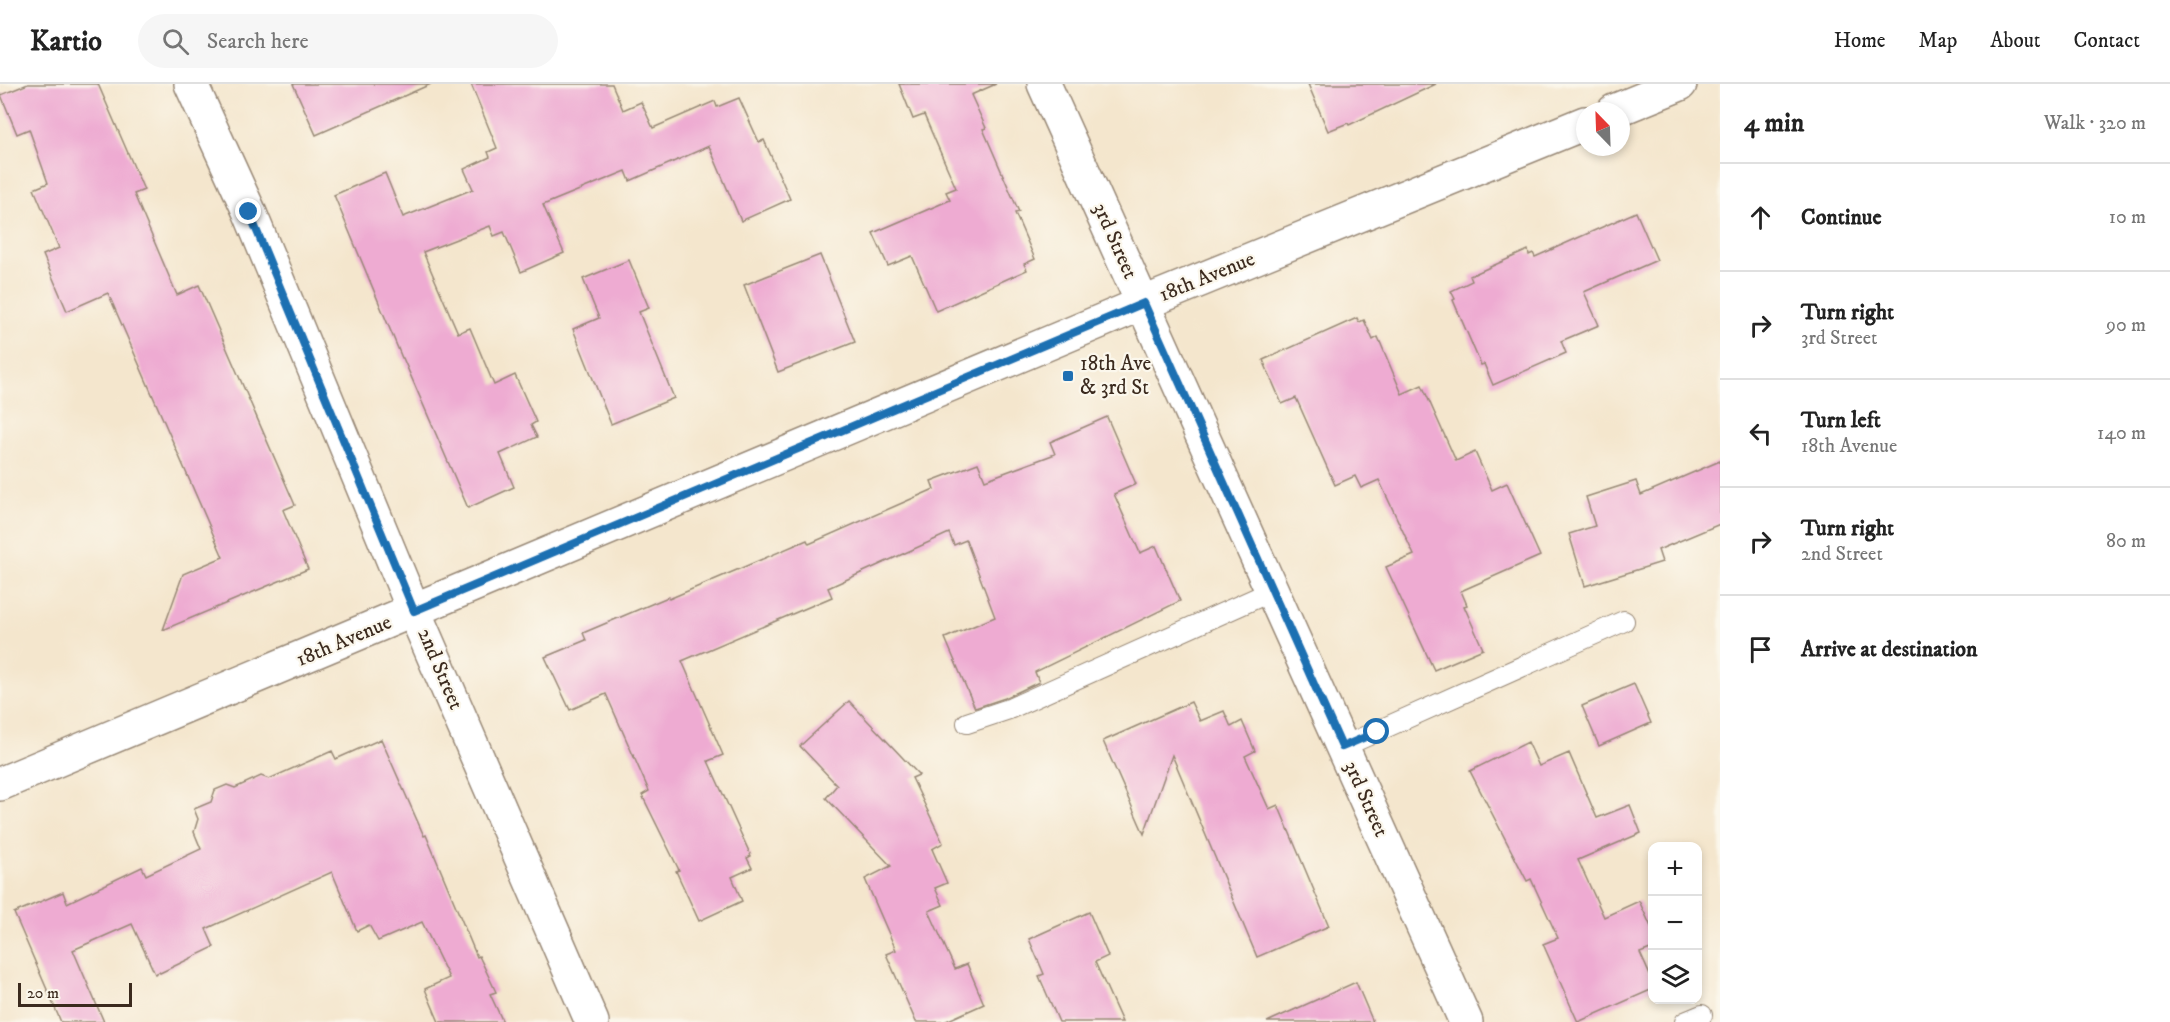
<!DOCTYPE html>
<html lang="en">
<head>
<meta charset="utf-8">
<style>
  :root { --surface:#fff; --page:#f6f6f6; --text:#222; --muted:#767676; --line:#e0e0e0 }
  body { margin:0; font-family:"IM FELL DW Pica",serif; background:var(--page); color:var(--text) }
  .controls { position:absolute; right:18px; bottom:18px; display:grid; overflow:hidden; border-radius:12px; box-shadow:0 3px 9px #0003 }
  .controls button { width:54px; height:54px; display:grid; place-items:center; padding:0; border:0; border-bottom:2px solid var(--line); background:var(--surface); color:var(--text); font:30px sans-serif }
  .compass { position:absolute; left:1576px; top:18px; width:54px; height:54px; border-radius:50%; background:var(--surface); box-shadow:0 3px 9px #0003; rotate:337deg }
  .scale { position:absolute; left:18px; bottom:15px; width:114px; box-sizing:border-box; padding-left:6px; border:3px solid #3b2a1e; border-top:0; font-size:16px; line-height:21px; white-space:nowrap; color:#3b2a1e; -webkit-text-stroke:4px #fbf7ec; paint-order:stroke }
  .stop { position:absolute; width:18px; height:18px; margin:-14px; border:4px solid #1f6fb2; border-radius:50%; background:#fff }
  .stop.end { background:#1f6fb2; border-color:#fff; box-shadow:0 2px 6px #0008 }
  .list { margin:0; padding:0; list-style:none }
  h2 { display:flex; justify-content:space-between; align-items:center; height:78px; margin:0; padding:0 24px; font-size:26px }
  h2 small { font-size:20px; font-weight:400; color:var(--muted) }
  .list li { display:grid; grid-template-columns:39px 1fr auto; gap:18px; align-items:center; box-sizing:border-box; height:108px; padding:0 24px; border-top:2px solid var(--line) }
  .list b { display:block; font-size:22px; white-space:nowrap }
  .list p { margin:0; font-size:20px; white-space:nowrap; color:var(--muted) }
  .list em { font-size:20px; font-style:normal; color:var(--muted) }
  .icon { flex:none; width:33px; height:33px; fill:none; stroke:currentColor; stroke-width:2; stroke-linecap:round; stroke-linejoin:round }
  .map { position:relative; flex:none; width:1720px; height:938px; overflow:hidden }
  header { display:flex; align-items:center; gap:36px; box-sizing:border-box; height:84px; padding:0 30px; background:var(--surface); border-bottom:2px solid var(--line) }
  header strong { font-size:28px }
  nav { display:flex; gap:33px; margin-inline-start:auto; font-size:21px }
  .search { width:420px; height:54px; background:var(--page); display:flex; align-items:center; gap:15px; box-sizing:border-box; padding:0 21px; border-radius:33px; color:var(--muted); font-size:22px }
  main { display:flex }
  aside { flex:1; background:var(--surface) }
  .map>svg:first-child { display:block }
</style>
</head>
<body>
<header>
<strong>Kartio</strong>
<div class="search"><svg class="icon" aria-label="search" viewBox="0 0 24 24"><circle cx="10" cy="10" r="6"/><path d="M15 15l6 6"/></svg>Search here</div>
<nav><a>Home</a><a>Map</a><a>About</a><a>Contact</a></nav>
</header>
<main>
<div class="map">
<svg width="1720" height="938" viewBox="0 0 1720 938">
  <rect width="100%" height="100%" fill="#fbf7ec"/>
  <filter id="ink" filterUnits="userSpaceOnUse"><feTurbulence type="fractalNoise" baseFrequency=".0167" numOctaves="2"/><feDisplacementMap in="SourceGraphic" scale="12" xChannelSelector="R" yChannelSelector="G"/><feConvolveMatrix kernelMatrix="1 2 1 2 8 2 1 2 1" color-interpolation-filters="sRGB"/></filter>
  <filter id="wash" filterUnits="userSpaceOnUse"><feTurbulence type="fractalNoise" baseFrequency=".008" numOctaves="4" result="noise"/><feDisplacementMap in="SourceGraphic" scale="24" xChannelSelector="R" yChannelSelector="G"/><feGaussianBlur stdDeviation="1.35" result="paint"/><feColorMatrix in="noise" values="0 0 0 0 0 0 0 0 0 0 0 0 0 0 0 0 0 1.4 0 .05"/><feComposite in="paint" operator="in"/></filter>
  <g filter="url(#wash)">
    <rect width="100%" height="100%" fill="#f4e6cd"/>
    <g id="blocks">
      <g fill="#eeabd2">
        <path d="M28,0H98L144,106L134,110L177,211L199,201L295,421L283,426L308,485L163,546L183,490L223,473L108,209L67,227L43,171L59,164L34,105L48,99L29,45L17,50L1,11Z"/>
        <path d="M293,0H431L316,51Z"/>
        <path d="M471,0H612L623,26L641,18L653,44L715,17L717,23L739,14L759,58L764,56L790,115L741,137L709,62L630,97L626,87L543,121L564,169L521,188L504,148L494,152L490,142L423,168L458,249L470,244L494,301L515,291L536,338L531,341L537,353L500,370L514,403L468,424L403,274H402L334,111L385,89L403,133L473,105L464,85L490,73L488,68L497,64Z"/>
        <path d="M899,0H996L971,11L986,44L983,45L1019,128L1015,129L1035,175L1024,180L1027,186L936,227L912,172L888,182L873,149L950,116L946,108L956,104L924,31L913,35Z"/>
        <path d="M1308,0H1436L1349,41L1348,39L1328,47Z"/>
        <path d="M1636,128L1657,176L1584,208L1599,241L1561,257L1566,269L1493,301L1484,280L1481,281L1453,216L1455,215L1451,207L1472,197L1470,192L1528,166L1529,171L1533,169L1535,173Z"/>
        <path d="M820,171L855,258L778,288L744,201Z"/>
        <path d="M629,176L649,224L639,228L674,314L611,340L573,245L599,234L583,195Z"/>
        <path d="M1357,234L1359,238L1364,236L1373,256L1378,253L1402,310L1422,301L1456,377L1475,368L1492,406L1507,399L1540,472L1461,507L1467,521L1464,522L1483,565L1434,586L1386,483L1414,471L1379,396L1361,404L1355,392L1335,401L1296,314L1282,320L1263,276Z"/>
        <path d="M1107,333L1136,400L1114,410L1140,469L1156,462L1180,517L1035,588L1039,598L1005,614L975,624L945,554L995,533L966,456L954,461L949,449L828,504L832,513L682,577L723,671L708,677L751,772L747,774L752,784L732,793L742,817L699,837L676,787L679,786L642,711L649,707L606,610L570,626L545,573L586,556L583,549L668,513L669,515L807,456L809,460L934,405L931,397L978,379L985,396L1055,370L1050,358Z"/>
        <path d="M1720,377V440L1658,466L1662,478L1585,502L1569,450L1595,442L1586,413L1636,397L1641,411Z"/>
        <path d="M1634,600L1651,639L1599,662L1582,622Z"/>
        <path d="M849,617L919,691L912,694L943,759L932,765L947,799L935,804L943,821L929,827L955,885L967,880L984,920L944,938H916L886,870L896,866L865,795L891,782L826,714L837,701L800,662Z"/>
        <path d="M1191,618L1200,637L1224,627L1231,643L1242,637L1255,667L1245,672L1269,725L1278,721L1329,842L1257,873L1172,671L1144,750L1103,657Z"/>
        <path d="M381,655L424,752L426,751L477,873L479,872L496,908L490,910L503,938H439L425,905L449,894L422,838L378,857L369,841L357,847L332,788L206,845L214,863L160,889L159,888L155,890L132,840L73,866L104,938H61L14,829L63,808L67,819L142,783L146,791L201,765L194,748L198,735L194,725L211,718L215,706L227,701L235,704L261,692L269,695L332,667L336,675Z"/>
        <path d="M1528,658L1539,682L1569,669L1597,734L1630,721L1641,749L1578,776L1604,833L1639,817L1653,847V864L1640,869L1653,898V905L1578,938L1543,860L1558,854L1531,795L1527,797L1470,687Z"/>
        <path d="M1089,828L1108,872L1095,878L1122,938H1059L1039,892L1044,890L1029,855Z"/>
        <path d="M1356,898L1373,938H1267Z"/>
      </g>
    </g>
  </g>
  <g filter="url(#ink)">
    <use href="#blocks" fill-opacity="0" stroke="#988876" stroke-width="1.5"/>
    <g fill="none" stroke-linecap="round" stroke-linejoin="round">
      <defs>
        <g id="service">
          <path d="M967,639L1009,625L1272,507"/>
          <path d="M1342,663L1624,537"/>
          <path d="M1685,938L1702,931"/>
        </g>
        <path id="minor" d="M191,0L249,127L414,527L592,938"/>
        <g id="tertiary">
          <path d="M1044,0L1466,938"/>
          <path d="M1614,27L1680,0"/>
          <path d="M0,700L1144,219L1585,39"/>
        </g>
      </defs>
      <use href="#service" stroke="#988876" stroke-width="22"/>
      <use href="#minor" stroke="#988876" stroke-width="36"/>
      <use href="#tertiary" stroke="#988876" stroke-width="36"/>
      <use href="#service" stroke="#fff" stroke-width="20"/>
      <use href="#minor" stroke="#fff" stroke-width="33"/>
      <use href="#tertiary" stroke="#fff" stroke-width="33"/>
    </g>
  </g>
  <g fill="none" stroke-linecap="round" stroke-linejoin="round" filter="url(#ink)">
    <path stroke="#1f6fb2" stroke-width="8" d="M249,128L414,527L1144,219L1342,663L1377,648"/>
  </g>
  <rect fill="#1f6fb2" stroke="#fbf7ec" stroke-width="2" x="1062" y="286" width="12" height="12" rx="3"/>
  <g text-anchor="middle" dominant-baseline="central" stroke-width="4.5" stroke-linejoin="round" paint-order="stroke">
    <g font-size="21" fill="#3b2a1e" stroke="#fbf7ec">
      <text transform="translate(1115 157) rotate(66)">3rd Street</text>
      <text transform="translate(1207 193) rotate(-22)">18th Avenue</text>
      <text transform="translate(344 557) rotate(-23)">18th Avenue</text>
      <text transform="translate(440 585) rotate(67)">2nd Street</text>
      <text transform="translate(1366 715) rotate(66)">3rd Street</text>
    </g>
    <g font-size="21" fill="#3b2a1e" stroke="#fbf7ec" text-anchor="start">
      <text x="1080" y="280">18th Ave<tspan x="1080" dy="24">&amp; 3rd St</tspan></text>
    </g>
  </g>
</svg>
<div class="controls">
<button>+</button>
<button>−</button>
<button><svg class="icon" aria-label="layers" viewBox="0 0 24 24"><path d="M12 4l9 5-9 5-9-5zM3 14l9 5 9-5"/></svg></button>
</div>
<svg class="compass" viewBox="-18 -18 36 36"><path d="M0-13l5 13h-10z" fill="#e53935"/><path d="M0 13l5-13h-10z" fill="#767676"/></svg>
<div class="scale">20 m</div>
<div class="stop" style="left:1377px;top:648px"></div>
<div class="stop end" style="left:249px;top:128px"></div>
</div>
<aside>
<h2>4 min<small>Walk · 320 m</small></h2>
<ul class="list">
<li><svg class="icon" aria-label="ahead" viewBox="0 0 24 24"><path d="M12 20V5M6 11l6-6 6 6"/></svg><div><b>Continue</b></div><em>10 m</em></li>
<li><svg class="icon" aria-label="right" viewBox="0 0 24 24"><path d="M7 20v-9h11M14 6l5 5-5 5"/></svg><div><b>Turn right</b><p>3rd Street</p></div><em>90 m</em></li>
<li><svg class="icon" aria-label="left" viewBox="0 0 24 24"><path d="M17 20v-9H6M10 6l-5 5 5 5"/></svg><div><b>Turn left</b><p>18th Avenue</p></div><em>140 m</em></li>
<li><svg class="icon" aria-label="right" viewBox="0 0 24 24"><path d="M7 20v-9h11M14 6l5 5-5 5"/></svg><div><b>Turn right</b><p>2nd Street</p></div><em>80 m</em></li>
<li><svg class="icon" aria-label="arrive" viewBox="0 0 24 24"><path d="M6 21V4h12l-3 4 3 4H6"/></svg><div><b>Arrive at destination</b></div></li>
</ul>
</aside>
</main>
</body>
</html>
